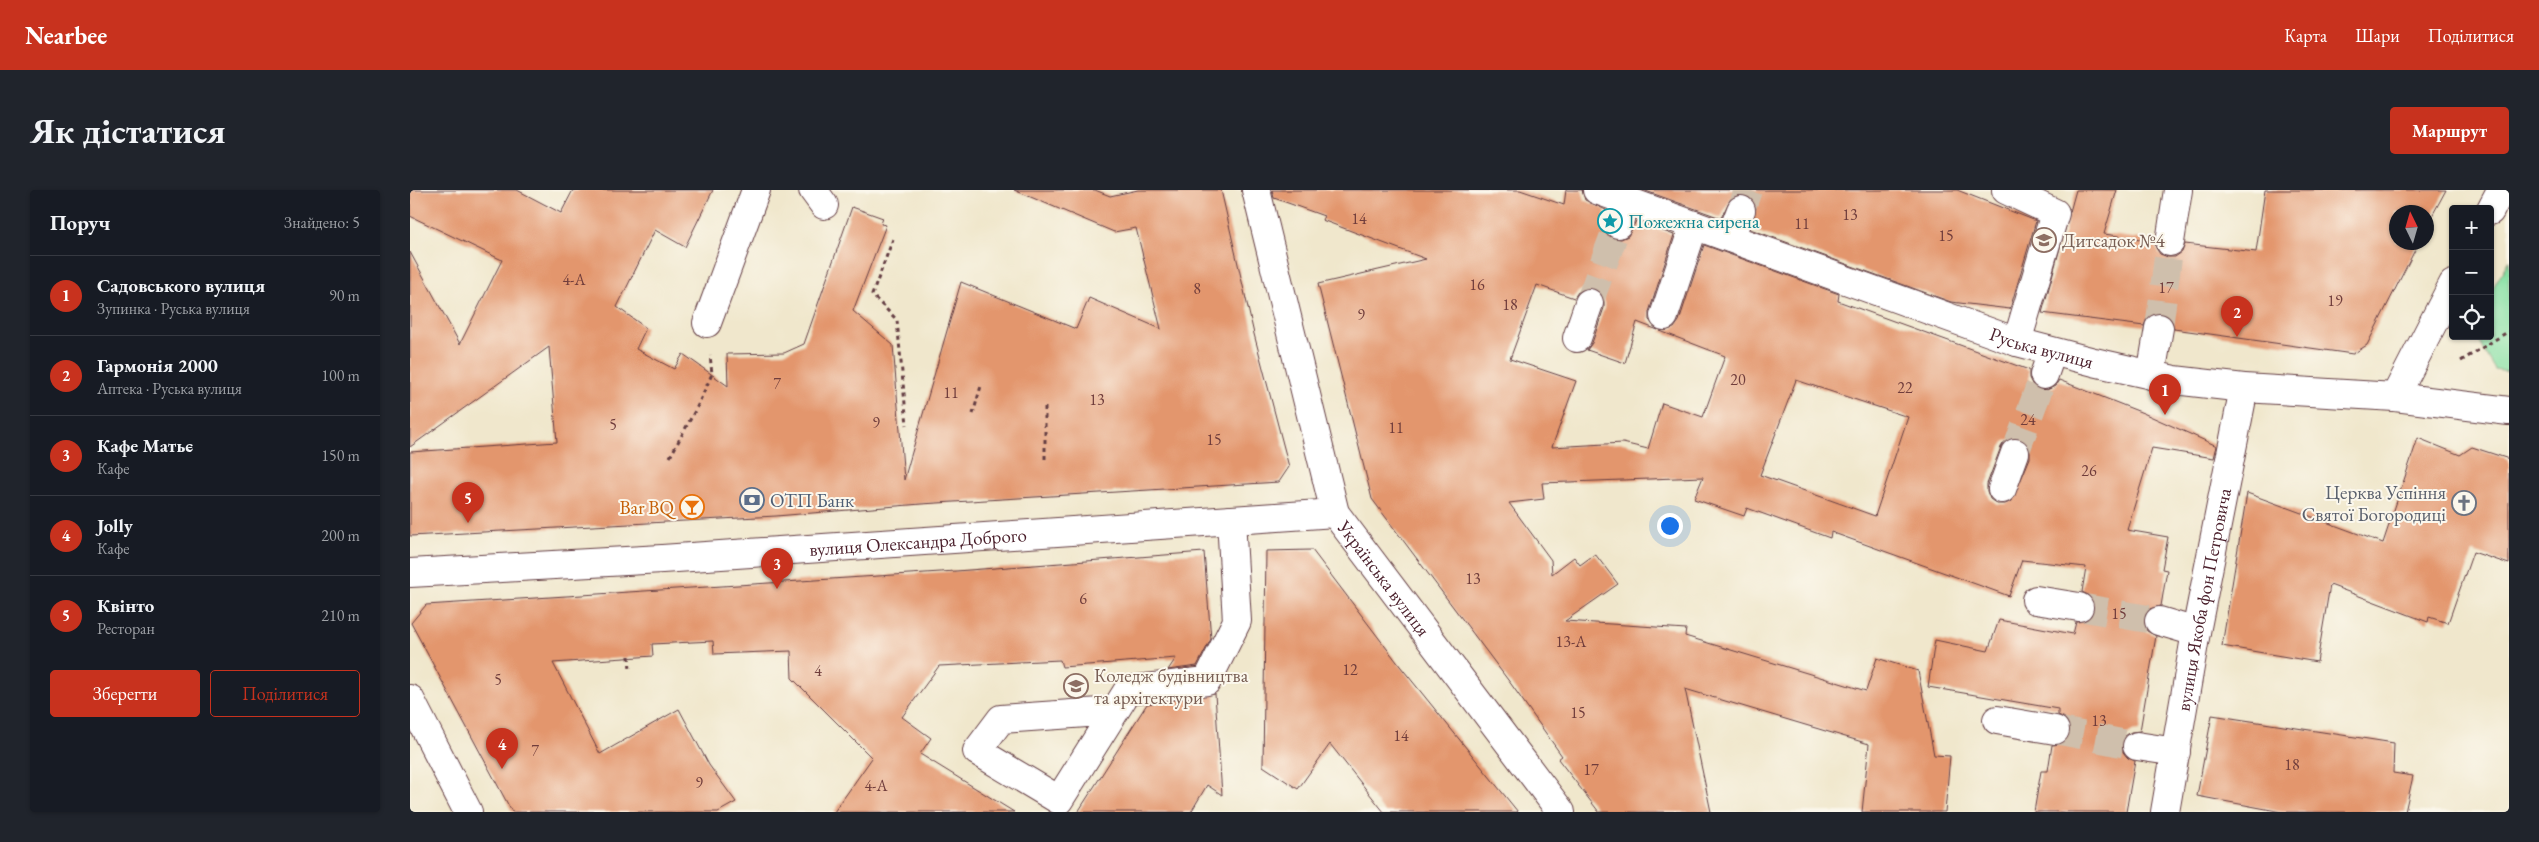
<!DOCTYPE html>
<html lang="uk">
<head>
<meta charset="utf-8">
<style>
  :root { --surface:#171b24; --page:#20242c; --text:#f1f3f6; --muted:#9ea1a6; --line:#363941; --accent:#c8321e }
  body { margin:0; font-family:"EB Garamond",serif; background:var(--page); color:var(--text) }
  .controls { position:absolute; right:15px; top:15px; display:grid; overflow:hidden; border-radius:5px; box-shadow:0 1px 4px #0004 }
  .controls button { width:45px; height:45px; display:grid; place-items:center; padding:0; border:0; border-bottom:1px solid var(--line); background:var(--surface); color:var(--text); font:25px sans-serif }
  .compass { position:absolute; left:1979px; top:15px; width:45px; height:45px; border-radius:50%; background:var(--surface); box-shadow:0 1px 4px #0004; rotate:355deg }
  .you { position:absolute; left:1259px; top:335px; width:18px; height:18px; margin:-12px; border:4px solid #fff; border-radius:50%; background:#1a73e8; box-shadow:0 0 0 8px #1a73e833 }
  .badge { display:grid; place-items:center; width:32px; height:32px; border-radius:50%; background:var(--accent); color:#fff; font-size:16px; font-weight:700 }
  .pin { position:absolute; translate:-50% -41px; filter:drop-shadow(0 1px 2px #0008) }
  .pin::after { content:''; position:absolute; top:26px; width:18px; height:15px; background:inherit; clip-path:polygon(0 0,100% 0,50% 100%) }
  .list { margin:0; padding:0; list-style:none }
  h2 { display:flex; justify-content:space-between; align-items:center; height:65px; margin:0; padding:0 20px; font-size:21px }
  h2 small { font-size:16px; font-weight:400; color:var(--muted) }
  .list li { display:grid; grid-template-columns:32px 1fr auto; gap:15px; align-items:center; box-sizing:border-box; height:80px; padding:0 20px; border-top:1px solid var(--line) }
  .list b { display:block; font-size:19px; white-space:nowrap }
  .list p { margin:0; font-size:16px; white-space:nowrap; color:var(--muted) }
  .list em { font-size:16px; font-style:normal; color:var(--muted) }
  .actions { display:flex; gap:10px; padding:15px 20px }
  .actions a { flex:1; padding:11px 0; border:1px solid var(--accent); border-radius:5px; text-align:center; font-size:18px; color:var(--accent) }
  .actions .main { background:var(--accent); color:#fff }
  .icon { flex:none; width:28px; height:28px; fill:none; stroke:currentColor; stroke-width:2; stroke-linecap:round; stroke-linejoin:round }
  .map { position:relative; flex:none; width:2099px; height:622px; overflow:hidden; border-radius:5px }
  header { display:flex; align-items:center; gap:30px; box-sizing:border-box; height:70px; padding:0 25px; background:var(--accent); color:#fff }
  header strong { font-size:24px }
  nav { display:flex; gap:28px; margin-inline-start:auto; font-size:18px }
  .intro { display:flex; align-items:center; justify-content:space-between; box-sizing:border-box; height:120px; padding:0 30px }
  h1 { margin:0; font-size:35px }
  .button { padding:12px 22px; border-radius:5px; background:var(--accent); color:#fff; font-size:18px; font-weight:700 }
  main { display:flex; gap:30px; padding:0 30px }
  aside { flex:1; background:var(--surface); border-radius:5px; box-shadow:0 1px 4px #0004 }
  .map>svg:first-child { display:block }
</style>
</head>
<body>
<header>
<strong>Nearbee</strong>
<nav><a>Карта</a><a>Шари</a><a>Поділитися</a></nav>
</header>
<div class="intro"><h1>Як дістатися</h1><a class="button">Маршрут</a></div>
<main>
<aside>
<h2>Поруч<small>Знайдено: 5</small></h2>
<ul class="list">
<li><span class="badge">1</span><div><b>Садовського вулиця</b><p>Зупинка · Руська вулиця</p></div><em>90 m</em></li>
<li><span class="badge">2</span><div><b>Гармонія 2000</b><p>Аптека · Руська вулиця</p></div><em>100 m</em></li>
<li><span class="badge">3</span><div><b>Кафе Матьє</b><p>Кафе</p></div><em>150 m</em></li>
<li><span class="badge">4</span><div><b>Jolly</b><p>Кафе</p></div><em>200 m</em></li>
<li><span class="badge">5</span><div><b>Квінто</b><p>Ресторан</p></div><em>210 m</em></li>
</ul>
<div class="actions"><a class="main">Зберегти</a><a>Поділитися</a></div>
</aside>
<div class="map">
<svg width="2099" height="622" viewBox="0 0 2099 622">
  <rect width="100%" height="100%" fill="#fbf7ec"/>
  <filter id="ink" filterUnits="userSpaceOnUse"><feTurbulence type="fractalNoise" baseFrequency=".02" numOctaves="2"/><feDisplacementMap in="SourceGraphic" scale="10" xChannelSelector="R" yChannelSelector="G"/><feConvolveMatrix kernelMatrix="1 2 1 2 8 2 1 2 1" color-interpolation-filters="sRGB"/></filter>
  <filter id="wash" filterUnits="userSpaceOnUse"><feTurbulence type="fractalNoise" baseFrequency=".0096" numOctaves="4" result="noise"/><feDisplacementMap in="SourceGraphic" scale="20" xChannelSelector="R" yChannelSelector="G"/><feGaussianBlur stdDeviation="1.12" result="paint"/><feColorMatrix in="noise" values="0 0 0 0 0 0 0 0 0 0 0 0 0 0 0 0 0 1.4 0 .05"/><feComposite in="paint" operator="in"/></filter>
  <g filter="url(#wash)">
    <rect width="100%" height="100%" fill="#f0e7cc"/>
    <path fill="#88e0a4" stroke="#698068" d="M2099,70V182L2085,180L2065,146H2080V103Z"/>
    <g id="blocks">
      <g fill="#e3966d" fill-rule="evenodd">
        <path d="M0,0H107L151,23L163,0H303L275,57L245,40L207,117L236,138L226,159L264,179L273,164L318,196L317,164L374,163L394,154L442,17L473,28L471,34L476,35L443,121L483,155L494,290L551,92L666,139L679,108L751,139L726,38L704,42L604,0H685L700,6L728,0H811L844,144L879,277L869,292L511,314L366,326L0,346V262L147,252L139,157L0,257V62L50,154L92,70L0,26Z"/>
        <path d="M862,0H1110L1154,15L1156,0H1172L1175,10L1196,20L1193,38L1197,45L1203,49H1211L1218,46L1226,31L1264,45L1239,122V130L1248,140L1227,132L1215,173L1177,160L1182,153L1194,118V110L1190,102L1184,98H1176L1168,102L1164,108L1127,95L1100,169L1166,191L1142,257L1213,253L1238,259L1252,213L1293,227L1315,166L1250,141L1264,138L1269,131L1294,55L1429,104L1428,111L1619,180V188L1623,196L1628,200H1637L1645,196L1649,190L1733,223L1807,256L1804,268L1742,258L1717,340L1758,347L1752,379L1757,380L1751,416L1739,419L1734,427V434L1737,441L1746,446L1730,541L1721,542L1715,546L1712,553L1713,562L1718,568L1725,571L1716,622H1624L1631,581H1638L1642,555L1651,554L1657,550L1660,543L1659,534L1655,528L1648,525V519L1518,497L1525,450L1578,461L1589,430L1663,444L1666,432L1675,431L1681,427L1684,420L1683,411L1678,405L1672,402L1676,377L1612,370L1599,406L1421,342L1420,348L1337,318L1334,326L1284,309L1293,287L1132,293L1134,309L1099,313L1141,370L1142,384L1164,367L1170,375L1185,364L1208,394L1155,431L1276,439L1275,446L1456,501L1467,468L1508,481L1524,565L1540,566L1535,622H1452L1459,554L1275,499L1301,622H1189L1148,569L1152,566L1101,494L962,309L908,94L1016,69L912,30L914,26L864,8ZM1386,190L1498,227L1465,326L1350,285ZM1603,248L1611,249L1617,253L1620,261V268L1602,311L1595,314H1587L1580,309L1577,301V294L1591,257L1595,251Z"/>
        <path d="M1233,0H1547L1626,31L1600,119L1541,112L1340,39L1346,18L1343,11L1336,5H1328L1321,8L1311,28Z"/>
        <path d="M1666,0H1707L1694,44L1745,51L1746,58L1750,64L1758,67H1765L1772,62L1775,54L1846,62L1855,0H2036L2016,37V22H1986V52H2009L1957,155L1943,164L1764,139L1759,126L1751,123L1743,124L1737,128L1734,136L1632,123Z"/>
        <path d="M2008,248L2050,265L2062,257L2099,269V374L2063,362L2038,433L2019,427L2018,432L1920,395L1907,472L1812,456L1837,303L1973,353Z"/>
        <path d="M902,360L990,476L1108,622H974L920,554L888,599L853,576L856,361Z"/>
        <path d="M794,362L801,449L787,476L758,480L766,468L652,477L650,470L529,476L492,527L521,548L510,564L604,622H424L462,568L382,488L381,461L304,464L303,451L242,454L243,466L143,473L190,564L269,519L299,575L326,612L308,622H102L1,433L16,415L546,381Z"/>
        <path d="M805,504L812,605L797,595L781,622H668L737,514Z"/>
        <path d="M1802,525L1984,553L1983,583L2003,586L1995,622H1872L1787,606Z"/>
      </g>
    </g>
  </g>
  <g filter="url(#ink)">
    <use href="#blocks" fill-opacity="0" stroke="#633d43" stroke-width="1"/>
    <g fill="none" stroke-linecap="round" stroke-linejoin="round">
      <g stroke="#cfbfac" stroke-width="28" stroke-dasharray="28 14" stroke-linecap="butt">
        <path d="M1331,20L1338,0"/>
        <path d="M1179,113L1208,34"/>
        <path d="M1749,138L1760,52"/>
        <path d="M1605,263L1634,185"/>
        <path d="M1669,417L1749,431"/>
        <path d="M1645,540L1727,556"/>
      </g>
      <defs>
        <g id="minor">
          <path d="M403,0L414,15"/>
          <path id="s1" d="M846,0L925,323L1151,622"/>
          <path id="s2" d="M1187,0L1607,152L1684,172L1764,190L1834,198L1985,207L2099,221"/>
          <path d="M1596,0L1645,23L1607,152"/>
          <path d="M2080,21L2091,0"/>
          <path d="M1208,34L1216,10"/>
          <path d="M1320,48L1331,20"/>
          <path d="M1760,52L1768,0"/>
          <path d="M1254,126L1284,35"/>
          <path d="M297,133L346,0"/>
          <path d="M1167,148L1179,113"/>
          <path d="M1634,185L1642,162"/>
          <path d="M1741,185L1749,138"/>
          <path d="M1985,207L2043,94"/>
          <path d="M1592,299L1605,263"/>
          <path id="s3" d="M0,383L252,369L925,323"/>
          <path d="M1626,410L1669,417"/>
          <path d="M1749,431L1786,442"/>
          <path d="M0,509L58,622"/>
          <path d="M705,521L591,529L567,561L649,610L718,500L797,491L827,431L821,330"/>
          <path d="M1587,530L1645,540"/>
          <path d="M1727,556L1766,562"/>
          <path id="s4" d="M1755,622L1786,442L1834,198"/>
        </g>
      </defs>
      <use href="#minor" stroke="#633d43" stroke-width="30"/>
      <g stroke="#633d43" stroke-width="3" stroke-dasharray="4 4" stroke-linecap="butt">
        <path d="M483,49L462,105L487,130L497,235"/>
        <path d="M2051,171L2099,141"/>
        <path d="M563,224L571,196"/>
        <path d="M260,267L287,217L302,184L300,165"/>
        <path d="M635,269V217"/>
        <path d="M219,466L220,481"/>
      </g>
      <use href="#minor" stroke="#fff" stroke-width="28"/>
    </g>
  </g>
  <defs>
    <symbol id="sight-ring" viewBox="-11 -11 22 22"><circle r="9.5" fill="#fbf7ec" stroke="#0f9aa8" stroke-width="1.5"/><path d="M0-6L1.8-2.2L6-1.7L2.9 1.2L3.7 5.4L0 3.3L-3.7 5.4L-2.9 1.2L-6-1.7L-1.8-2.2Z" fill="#0f9aa8"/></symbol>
    <symbol id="school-ring" viewBox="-11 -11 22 22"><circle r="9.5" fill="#fbf7ec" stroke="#8d6e63" stroke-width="1.5"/><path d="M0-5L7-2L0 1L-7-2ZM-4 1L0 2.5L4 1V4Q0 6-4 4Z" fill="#8d6e63"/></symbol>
    <symbol id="bank-ring" viewBox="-11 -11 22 22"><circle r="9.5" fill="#fbf7ec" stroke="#5c6f8a" stroke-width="1.5"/><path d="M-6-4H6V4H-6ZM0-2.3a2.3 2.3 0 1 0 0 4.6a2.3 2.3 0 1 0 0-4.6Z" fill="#5c6f8a"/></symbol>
    <symbol id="church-ring" viewBox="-11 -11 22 22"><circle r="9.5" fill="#fbf7ec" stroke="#6b7280" stroke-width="1.5"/><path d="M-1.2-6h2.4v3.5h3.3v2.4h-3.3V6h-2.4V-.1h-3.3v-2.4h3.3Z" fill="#6b7280"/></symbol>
    <symbol id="bar-ring" viewBox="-11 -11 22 22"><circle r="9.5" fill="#fbf7ec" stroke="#e8710a" stroke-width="1.5"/><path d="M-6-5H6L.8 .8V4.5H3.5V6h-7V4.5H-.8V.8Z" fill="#e8710a"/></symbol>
    <symbol id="university-ring" viewBox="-11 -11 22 22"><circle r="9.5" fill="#fbf7ec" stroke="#8d6e63" stroke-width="1.5"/><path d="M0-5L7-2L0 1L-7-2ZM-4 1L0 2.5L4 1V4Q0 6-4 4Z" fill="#8d6e63"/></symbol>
  </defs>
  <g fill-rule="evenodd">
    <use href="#sight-ring" x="1186" y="17" width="28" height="28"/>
    <use href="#school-ring" x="1620" y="36" width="28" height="28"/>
    <use href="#bank-ring" x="328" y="296" width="28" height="28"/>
    <use href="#church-ring" x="2040" y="299" width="28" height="28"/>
    <use href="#bar-ring" x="268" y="303" width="28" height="28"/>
    <use href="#university-ring" x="652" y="482" width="28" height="28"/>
  </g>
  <g text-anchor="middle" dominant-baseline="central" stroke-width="4" stroke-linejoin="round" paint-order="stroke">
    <g font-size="16" fill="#703d3c">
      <text x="1440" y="24">13</text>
      <text x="949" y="28">14</text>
      <text x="1392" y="33">11</text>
      <text x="1536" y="45">15</text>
      <text x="164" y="89">4-А</text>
      <text x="1067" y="94">16</text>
      <text x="1756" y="97">17</text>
      <text x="787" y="98">8</text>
      <text x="1925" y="110">19</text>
      <text x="1100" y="114">18</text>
      <text x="951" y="124">9</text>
      <text x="1328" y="189">20</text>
      <text x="367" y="193">7</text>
      <text x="1495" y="197">22</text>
      <text x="541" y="202">11</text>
      <text x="687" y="209">13</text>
      <text x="1618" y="229">24</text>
      <text x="466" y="232">9</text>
      <text x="203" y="234">5</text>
      <text x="986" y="237">11</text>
      <text x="804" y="249">15</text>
      <text x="1679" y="280">26</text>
      <text x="1063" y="388">13</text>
      <text x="673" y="408">6</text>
      <text x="1709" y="423">15</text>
      <text x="1161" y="451">13-А</text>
      <text x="940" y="479">12</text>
      <text x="408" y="480">4</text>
      <text x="88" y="489">5</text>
      <text x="1168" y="522">15</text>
      <text x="1689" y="530">13</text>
      <text x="991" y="545">14</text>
      <text x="125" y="560">7</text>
      <text x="1882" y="574">18</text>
      <text x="1181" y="579">17</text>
      <text x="289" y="592">9</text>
      <text x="466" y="595">4-А</text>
    </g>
    <g font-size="19" fill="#0d838f" stroke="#fbf7ec" text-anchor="start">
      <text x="1218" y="31">Пожежна сирена</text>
    </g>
    <g font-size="19" fill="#785e54" stroke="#fbf7ec" text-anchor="start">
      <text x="1652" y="50">Дитсадок №4</text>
      <text x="684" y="485">Коледж будівництва<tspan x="684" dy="22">та архітектури</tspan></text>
    </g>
    <g font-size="19" fill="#4a1f2b" stroke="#fbf7ec">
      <text stroke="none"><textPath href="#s2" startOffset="472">Руська вулиця</textPath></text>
      <text stroke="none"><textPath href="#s3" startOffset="509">вулиця Олександра Доброго</textPath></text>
      <text stroke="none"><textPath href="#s1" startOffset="414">Українська вулиця</textPath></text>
      <text stroke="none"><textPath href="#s4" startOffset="216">вулиця Якоба фон Петровича</textPath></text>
    </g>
    <g font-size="19" fill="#5b616d" stroke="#fbf7ec" text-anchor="end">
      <text x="2036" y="302">Церква Успіння<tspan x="2036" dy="22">Святої Богородиці</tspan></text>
    </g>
    <g font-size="19" fill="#4e5e75" stroke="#fbf7ec" text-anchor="start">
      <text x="360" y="310">ОТП Банк</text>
    </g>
    <g font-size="19" fill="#c56008" stroke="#fbf7ec" text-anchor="end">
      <text x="264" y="317">Bar BQ</text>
    </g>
  </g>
</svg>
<div class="controls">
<button>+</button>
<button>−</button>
<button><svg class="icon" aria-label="locate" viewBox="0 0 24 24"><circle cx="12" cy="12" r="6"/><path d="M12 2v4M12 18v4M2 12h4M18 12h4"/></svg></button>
</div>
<svg class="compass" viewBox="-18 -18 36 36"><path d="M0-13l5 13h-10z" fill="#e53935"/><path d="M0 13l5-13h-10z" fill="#9ea1a6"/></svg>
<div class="you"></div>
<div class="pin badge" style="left:1755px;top:225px">1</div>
<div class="pin badge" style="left:1827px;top:147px">2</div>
<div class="pin badge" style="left:367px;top:399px">3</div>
<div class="pin badge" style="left:92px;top:579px">4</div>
<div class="pin badge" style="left:58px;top:333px">5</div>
</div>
</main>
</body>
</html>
